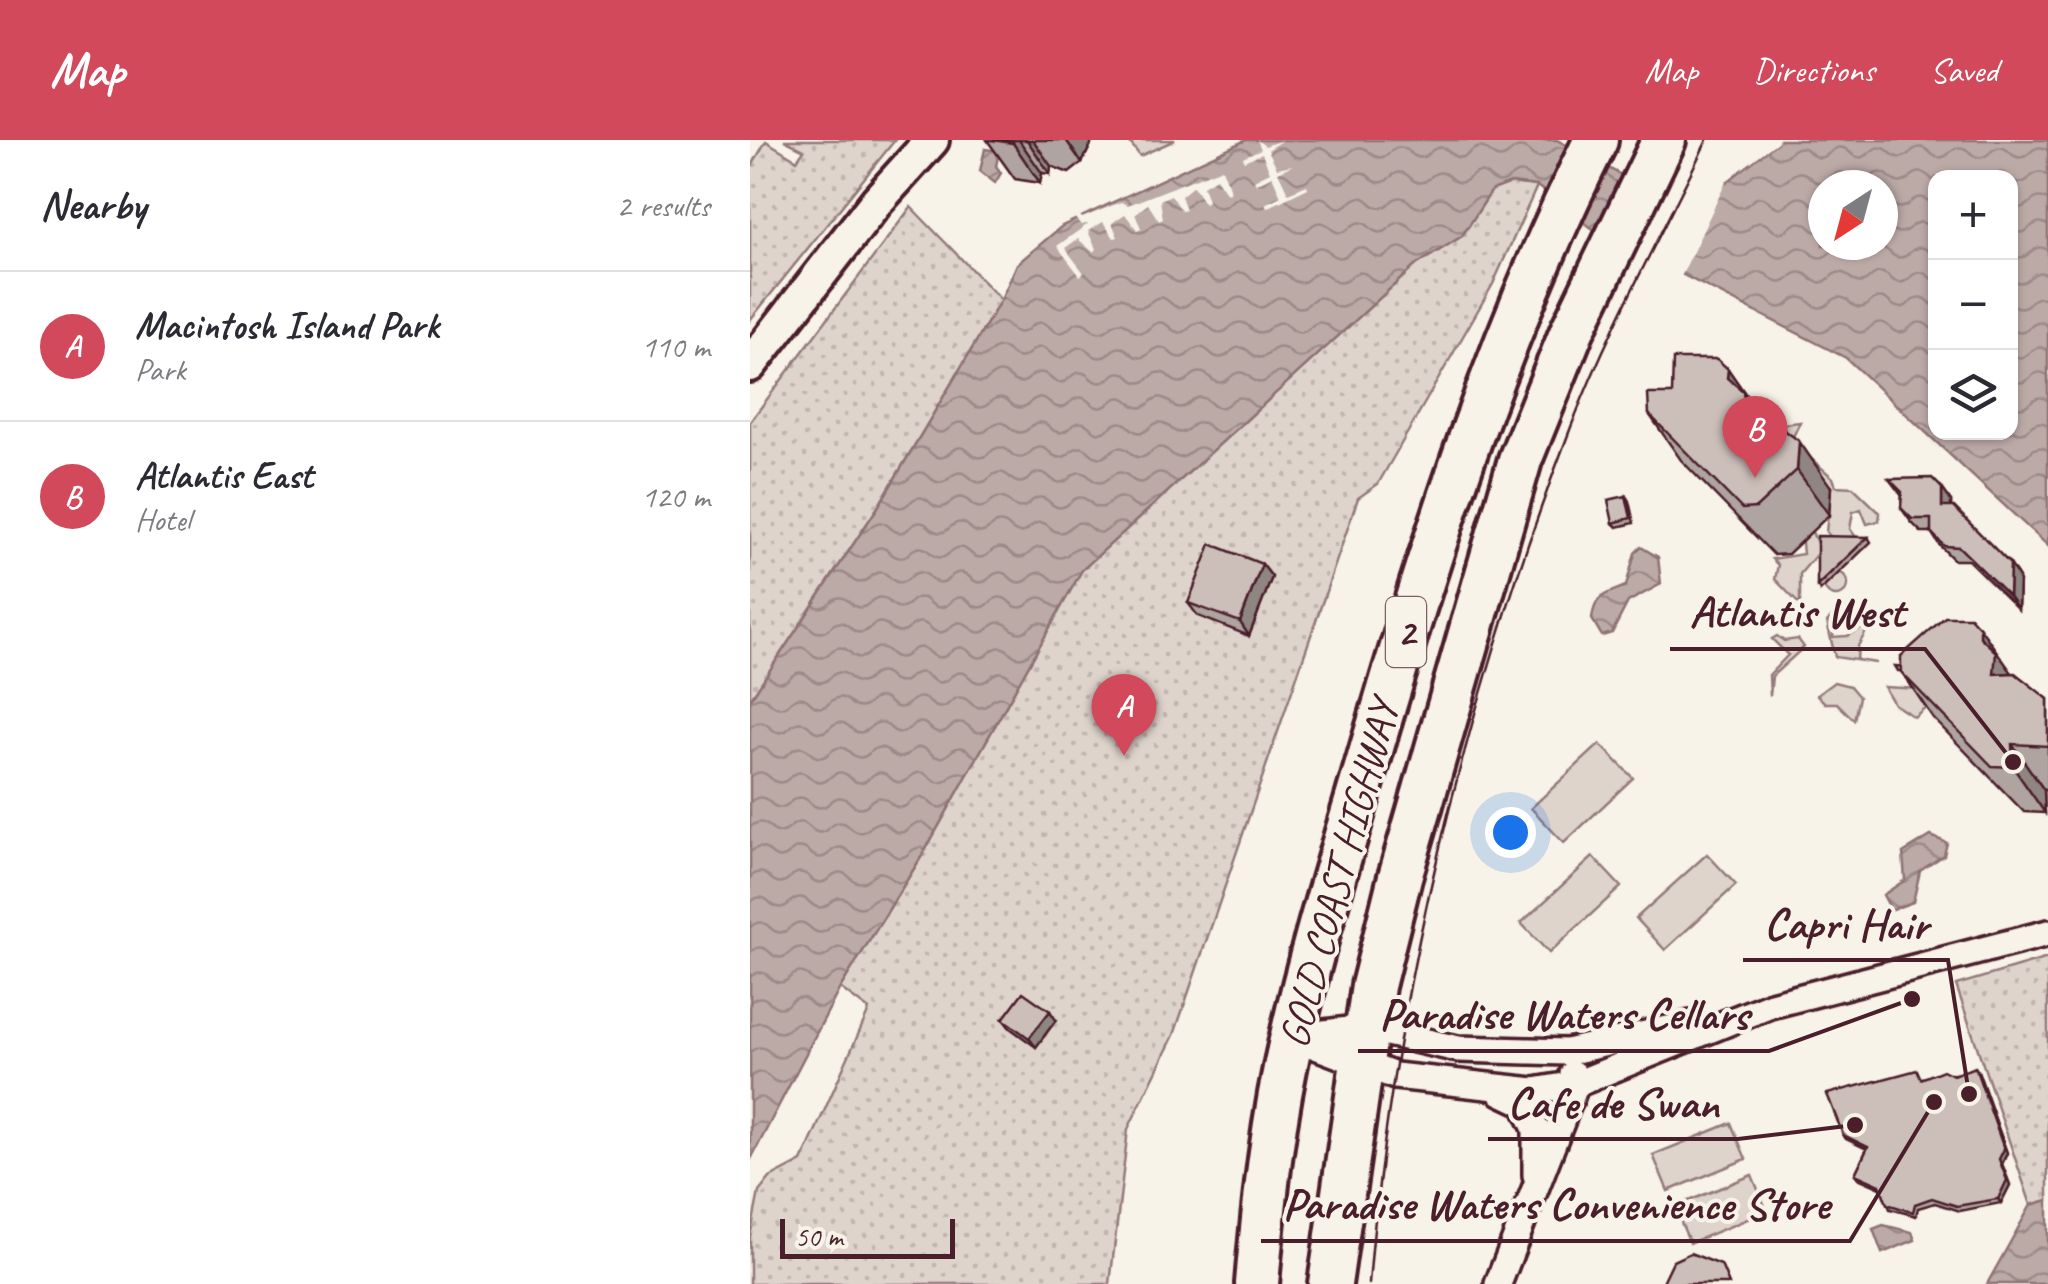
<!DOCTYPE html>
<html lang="en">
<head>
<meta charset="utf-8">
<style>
  :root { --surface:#fff; --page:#f2f2f3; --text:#2b2b33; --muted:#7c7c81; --line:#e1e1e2; --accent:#d1495b }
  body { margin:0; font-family:Caveat,sans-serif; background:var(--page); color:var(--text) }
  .controls { position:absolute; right:30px; top:30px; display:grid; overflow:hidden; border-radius:20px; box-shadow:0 2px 8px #0004 }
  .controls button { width:90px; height:90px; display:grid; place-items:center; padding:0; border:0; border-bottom:2px solid var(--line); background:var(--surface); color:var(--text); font:50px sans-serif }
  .compass { position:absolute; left:1058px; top:30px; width:90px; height:90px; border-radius:50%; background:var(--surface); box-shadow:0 2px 8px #0004; rotate:216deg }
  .scale { position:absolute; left:30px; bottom:25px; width:175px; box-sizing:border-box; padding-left:10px; border:5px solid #4a1f2b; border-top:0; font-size:28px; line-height:35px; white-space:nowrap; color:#4a1f2b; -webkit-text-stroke:8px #f7f3e8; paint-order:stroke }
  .you { position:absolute; left:760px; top:692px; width:35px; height:35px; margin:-25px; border:8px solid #fff; border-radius:50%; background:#1a73e8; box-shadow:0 0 0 15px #1a73e833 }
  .badge { display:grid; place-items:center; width:65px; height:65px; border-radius:50%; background:var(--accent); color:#fff; font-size:32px; font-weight:700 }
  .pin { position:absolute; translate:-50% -82px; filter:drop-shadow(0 2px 5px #0008) }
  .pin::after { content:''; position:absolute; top:52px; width:35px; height:30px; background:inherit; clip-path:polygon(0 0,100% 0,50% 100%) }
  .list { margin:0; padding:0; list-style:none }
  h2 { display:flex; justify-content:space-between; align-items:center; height:130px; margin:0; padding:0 40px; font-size:42px }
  h2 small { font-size:32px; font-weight:400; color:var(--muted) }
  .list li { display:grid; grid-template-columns:65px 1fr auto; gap:30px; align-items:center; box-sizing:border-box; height:150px; padding:0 40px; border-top:2px solid var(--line) }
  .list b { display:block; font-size:38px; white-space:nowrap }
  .list p { margin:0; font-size:32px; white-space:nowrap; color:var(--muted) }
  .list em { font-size:32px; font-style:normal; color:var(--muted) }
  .icon { flex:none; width:55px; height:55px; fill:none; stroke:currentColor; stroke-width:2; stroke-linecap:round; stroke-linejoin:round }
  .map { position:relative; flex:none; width:1298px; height:1144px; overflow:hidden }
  header { display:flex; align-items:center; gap:60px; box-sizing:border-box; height:140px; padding:0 50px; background:var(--accent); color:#fff }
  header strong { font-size:48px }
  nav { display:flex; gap:55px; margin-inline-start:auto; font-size:35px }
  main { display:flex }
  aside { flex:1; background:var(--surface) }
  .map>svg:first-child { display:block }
</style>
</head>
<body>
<header>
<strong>Map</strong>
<nav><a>Map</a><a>Directions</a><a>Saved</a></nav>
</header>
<main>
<aside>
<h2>Nearby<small>2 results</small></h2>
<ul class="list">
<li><span class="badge">A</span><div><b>Macintosh Island Park</b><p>Park</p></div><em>110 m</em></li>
<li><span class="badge">B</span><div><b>Atlantis East</b><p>Hotel</p></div><em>120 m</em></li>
</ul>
</aside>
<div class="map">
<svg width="1298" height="1144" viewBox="0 0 1298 1144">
  <defs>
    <pattern id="grass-dots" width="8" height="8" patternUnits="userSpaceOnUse" patternTransform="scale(2.5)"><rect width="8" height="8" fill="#ded4cc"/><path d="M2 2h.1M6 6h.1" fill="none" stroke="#c0b6af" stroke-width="1.8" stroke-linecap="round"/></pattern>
    <pattern id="water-waves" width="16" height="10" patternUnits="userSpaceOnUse" patternTransform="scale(2.5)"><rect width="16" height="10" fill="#bcaaa7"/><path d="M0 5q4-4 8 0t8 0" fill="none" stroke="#9b8a88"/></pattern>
  </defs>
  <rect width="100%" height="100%" fill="#f7f3e8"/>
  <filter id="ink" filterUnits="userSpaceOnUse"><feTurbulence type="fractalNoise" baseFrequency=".01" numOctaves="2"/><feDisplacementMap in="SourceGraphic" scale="20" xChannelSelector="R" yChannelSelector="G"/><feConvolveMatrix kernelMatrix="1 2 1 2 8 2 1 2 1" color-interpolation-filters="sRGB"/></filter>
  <g filter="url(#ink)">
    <g fill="url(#grass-dots)" stroke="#947a7c" stroke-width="2.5">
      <path d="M34,0H145L0,180V29L16,1L47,20L54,10Z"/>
      <path d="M761,43L787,46L743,144L628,344L608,358L424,895L378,989L360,1144H0V1097L9,1052L20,1038L52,1021L119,870L90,848L173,714L332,430L666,125L712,96L742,50Z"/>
      <path d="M161,67L251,160L128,367L0,560V282Z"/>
      <path d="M1298,818V1060L1281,1065L1206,845Z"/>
    </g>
    <g fill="#ded4cc" stroke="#947a7c" stroke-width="2.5">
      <path d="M378,0H425L390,16Z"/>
      <path d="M1021,273L1033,284L1050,282L1041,301L1083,338L1086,346L1103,347L1130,373L1129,381L1117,384L1111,369L1103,372L1100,389L1109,401H1085L1076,392L1081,347L1030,290Z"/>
      <path d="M1051,392H1062L1070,410L1050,434V465L1025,439L1028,425L1022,419L1053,414Z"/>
      <circle cx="1086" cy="444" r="12"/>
      <path d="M1083,476V497L1097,496L1121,483L1108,506L1107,520L1126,523L1085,517L1077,482Z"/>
      <path d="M1027,496L1034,501L1048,499L1054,507L1022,536L1020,556L1019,535L1038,515L1022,499Z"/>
      <path d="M1084,542L1100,546L1109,557L1104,580L1087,563H1075L1067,555Z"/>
      <path d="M1134,547L1170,549L1182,562L1164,577L1144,564Z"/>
      <path d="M850,604L883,638L814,703L781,668Z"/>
      <path d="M957,714L986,745L915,810L886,778Z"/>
      <path d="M843,717L871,747L799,813L771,783Z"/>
      <path d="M981,983L996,1019L918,1051L903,1015Z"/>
      <path d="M1002,1035L1017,1071L940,1103L924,1067Z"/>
    </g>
    <g fill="url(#water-waves)" stroke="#8e7275" stroke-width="2.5" fill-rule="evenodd">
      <path d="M496,0H807L939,72L1030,0H1298V406L1096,218L843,89L787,46L761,43L742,50L712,96L666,125L332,430L173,714L90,848L0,1021V560L128,367L251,160L267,124L312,86ZM1186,38H1260V292H1186ZM1073,45H1133V105H1073Z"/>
      <path d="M235,9L249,11L246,26L251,33L245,43L230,31Z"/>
      <path d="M891,407L908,417L911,444L878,462L862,493L852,496L842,479C845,454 856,454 876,446L885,413Z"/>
      <path d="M1181,696L1197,703L1194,715L1170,731L1163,762L1141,770L1133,755L1155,740L1153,713Z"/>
      <path d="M1298,1060V1144H1237L1281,1065Z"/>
      <path d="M1133,1085L1162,1092L1165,1100L1132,1113L1123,1089Z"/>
    </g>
    <g fill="#f7f3e8">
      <path d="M507,0L515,6L532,0L518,10L527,28L543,25L528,32L538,53L557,45L558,48L517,68L515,64L531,56L522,36L506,44L504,40L520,32L512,13L494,21L493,17L511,9Z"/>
      <path d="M1020,0H1030L977,40L930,139L843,94L875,31L939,66Z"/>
      <path d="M472,28L481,52L477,54L466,38L453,46L458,61L454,63L443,46L431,56L436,70L432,71L421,55L410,60L413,79L409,81L398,64L385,74L391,88L387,90L375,74L362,83L368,97L364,98L353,82L338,91L346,109L343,112L328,99L315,108L334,133L330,136L307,106L338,84L331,85L323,76L328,73L332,78L371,62L378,65Z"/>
    </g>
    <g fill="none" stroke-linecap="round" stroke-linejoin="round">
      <defs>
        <g id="minor">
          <path d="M542,897L645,936L784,951L826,944L1021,865L1298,793"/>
          <path d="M542,897L615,888L708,909L817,912L940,884"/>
          <path d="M751,952L774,963L786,989V1035"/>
          <path d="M748,1144L826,944L823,934"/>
        </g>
        <path id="tertiary" d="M0,225L127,61L182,0"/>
        <g id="trunk">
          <path d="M507,1144C514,1061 523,977 542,896C564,798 595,701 623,604C684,396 749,194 846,0"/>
          <path d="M580,1144L623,846L650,737L770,320L822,191L914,0"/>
        </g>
      </defs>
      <use href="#minor" stroke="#4a1f2b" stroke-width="32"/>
      <use href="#tertiary" stroke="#4a1f2b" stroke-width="40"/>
      <use href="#trunk" stroke="#4a1f2b" stroke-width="50"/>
      <use href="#minor" stroke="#f7f3e8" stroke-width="25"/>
      <use href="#tertiary" stroke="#f7f3e8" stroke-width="32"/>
      <use href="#trunk" stroke="#f7f3e8" stroke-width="42"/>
      <path stroke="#4a1f2b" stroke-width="2.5" d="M619,1144C642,856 717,556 821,287C859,188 911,95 957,0"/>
    </g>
    <g fill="#afa49f" stroke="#4a1f2b" stroke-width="2.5">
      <path d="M237,0H343L332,23L319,33L301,26L300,34L292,33L290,43L265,39Z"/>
      <path d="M978,229L1009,274L1081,347L1079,375L1038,414L1024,415L931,320L899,274L922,254Z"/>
      <path d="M1139,339L1201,361V367L1260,424L1269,438L1268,469L1218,420H1204L1190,406L1181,392H1171L1161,382L1151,368L1152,356Z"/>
      <path d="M876,356L879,361L884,383L867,387L863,383Z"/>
      <path d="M1118,397L1121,402L1070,451L1067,446Z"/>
      <path d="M512,424L522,437L499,496L448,476L438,463Z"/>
      <path d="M1145,526L1262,533L1298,559V650H1294L1295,673L1274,672L1183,578L1151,531H1148Z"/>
      <path d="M253,879L306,880L286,907L260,888Z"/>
      <path d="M1228,931L1257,1013L1252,1024L1260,1045L1251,1063L1210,1071L1185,1063L1168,1068L1166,1076L1140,1069L1131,1048L1108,1038L1105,1034L1117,1009L1096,999L1093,995L1172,938Z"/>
    </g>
    <g fill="#8f8682" stroke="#4a1f2b" stroke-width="2.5">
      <path d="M263,0H269L292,33L290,43L263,3Z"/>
      <path d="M277,0H283L301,26L300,34Z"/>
      <path d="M316,0H343L332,23Z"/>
      <path d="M978,229L1010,275L996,273L977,238Z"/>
      <path d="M1049,301L1081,347L1079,375L1047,330Z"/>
      <path d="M1192,348L1201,361V380L1192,367Z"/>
      <path d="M512,424L522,437L499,496L490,482Z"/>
      <path d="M1260,424L1269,438L1268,469L1259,456Z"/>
      <path d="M1230,488L1262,533L1244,534L1230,497Z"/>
      <path d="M1262,604L1294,650L1295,673L1263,627Z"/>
      <path d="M300,871L306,880L286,907L279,898Z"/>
      <path d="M1225,927L1228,931L1257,1013L1252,1024L1260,1045L1251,1063L1248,1059L1249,1019Z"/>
    </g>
    <g fill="#ccbfb9" stroke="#4a1f2b" stroke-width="2.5">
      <path d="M242,0H263V3Z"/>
      <path d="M923,219H967L978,229L977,238L993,251L996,273L1013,274L1049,301L1047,330L1006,368L992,369L899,274L898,254H922Z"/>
      <path d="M1182,338L1192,348V367H1204L1260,424L1259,456L1209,407L1194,406L1181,392V379H1162L1151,368L1152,352L1139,339Z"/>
      <path d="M876,356L881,378L863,383L858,360Z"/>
      <path d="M1067,396L1118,397L1067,446Z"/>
      <path d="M461,404L512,424L490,482L438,463Z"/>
      <path d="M1195,477H1220L1230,488V497L1246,512L1244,534L1265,533L1298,559V606L1262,604L1263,627L1242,626L1151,532V516Z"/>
      <path d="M273,852L300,871L279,898L253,879Z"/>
      <path d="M1225,927L1254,1009L1249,1019L1257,1040L1248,1059L1207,1066L1182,1058L1165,1064L1163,1072L1137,1064L1130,1045L1105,1034L1118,1007L1093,995L1077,954L1167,930L1171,939L1193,930L1203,935Z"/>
      <path d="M940,1113L971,1125L979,1144H912L923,1121Z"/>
    </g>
  </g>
  <g text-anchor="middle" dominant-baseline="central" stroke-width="8" stroke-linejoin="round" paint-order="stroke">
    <rect fill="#f7f3e8" stroke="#7e5f64" stroke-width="2.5" x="636" y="457" width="40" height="70" rx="8"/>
    <g font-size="40" font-weight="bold" fill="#4a1f2b">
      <text x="656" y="492">2</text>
    </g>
    <g font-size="42" fill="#4a1f2b" stroke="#f7f3e8">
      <text transform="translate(589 734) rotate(-75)">GOLD COAST HIGHWAY</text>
    </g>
  </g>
  <path fill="none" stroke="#4a1f2b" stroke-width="4" d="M1263 622L1175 509H920M1219 954L1198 820H993M1162 859L1019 911H608M1105 985L988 999H738M1184 962L1100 1101H511"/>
  <g fill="#4a1f2b" stroke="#f7f3e8" stroke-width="4">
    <circle cx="1263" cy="622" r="10"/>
    <circle cx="1219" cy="954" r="10"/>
    <circle cx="1162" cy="859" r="10"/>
    <circle cx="1105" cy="985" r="10"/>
    <circle cx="1184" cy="962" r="10"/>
  </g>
  <g font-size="45" text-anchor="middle" font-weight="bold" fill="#4a1f2b" stroke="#f7f3e8" stroke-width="8" stroke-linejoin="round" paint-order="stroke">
    <text x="1047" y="487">Atlantis West</text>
    <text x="1096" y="799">Capri Hair</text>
    <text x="814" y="889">Paradise Waters Cellars</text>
    <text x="863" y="978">Cafe de Swan</text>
    <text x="806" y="1079">Paradise Waters Convenience Store</text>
  </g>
</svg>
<div class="controls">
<button>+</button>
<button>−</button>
<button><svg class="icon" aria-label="layers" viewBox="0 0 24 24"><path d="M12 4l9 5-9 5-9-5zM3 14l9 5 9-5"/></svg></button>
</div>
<svg class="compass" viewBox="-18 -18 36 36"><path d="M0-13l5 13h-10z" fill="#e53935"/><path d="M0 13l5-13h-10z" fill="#7c7c81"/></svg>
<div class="scale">50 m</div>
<div class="you"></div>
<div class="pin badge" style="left:374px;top:616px">A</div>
<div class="pin badge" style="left:1005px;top:338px">B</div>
</div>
</main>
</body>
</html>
